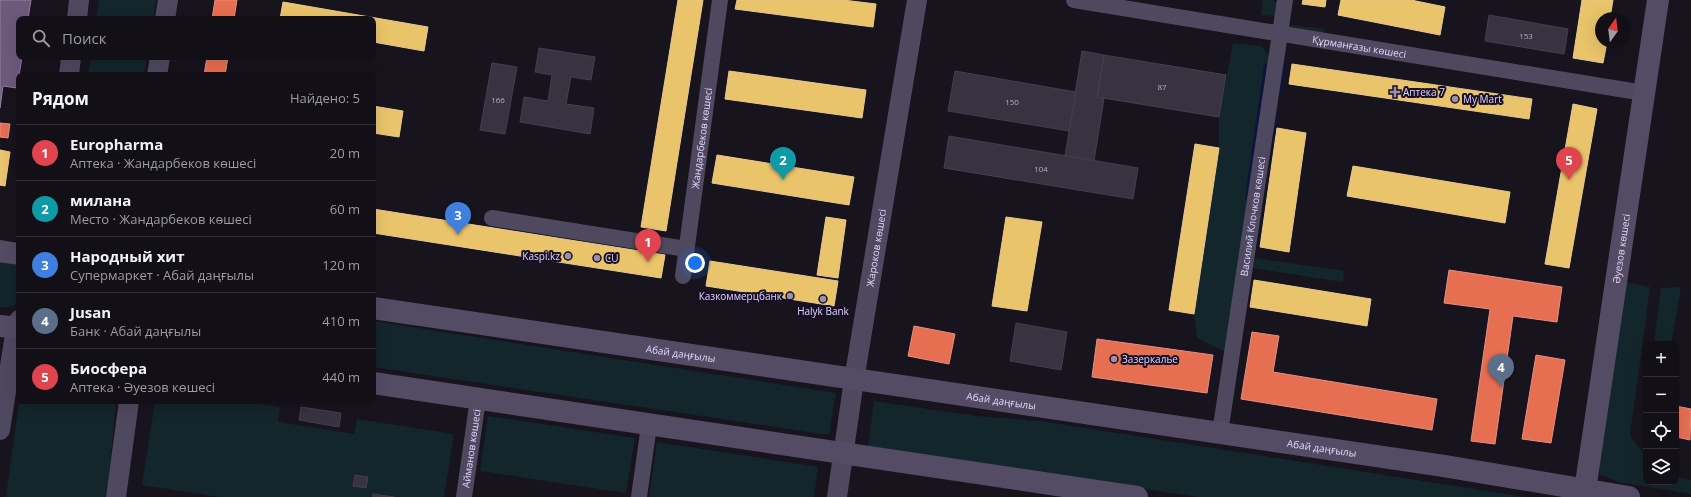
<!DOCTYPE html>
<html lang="ru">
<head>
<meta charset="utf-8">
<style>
  :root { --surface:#120f16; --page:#1b181f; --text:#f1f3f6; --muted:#9c9ca1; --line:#312f35; --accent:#9b90b0 }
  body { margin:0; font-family:"Open Sans",sans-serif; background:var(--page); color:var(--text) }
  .controls { position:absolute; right:12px; bottom:12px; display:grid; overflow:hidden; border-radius:8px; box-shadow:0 4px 16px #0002 }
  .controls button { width:36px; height:36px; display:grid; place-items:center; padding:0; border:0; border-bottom:1px solid var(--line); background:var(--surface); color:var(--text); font:20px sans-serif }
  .compass { position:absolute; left:1595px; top:12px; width:36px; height:36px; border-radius:50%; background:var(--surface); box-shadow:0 4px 16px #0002; rotate:14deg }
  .you { position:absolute; left:695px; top:263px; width:14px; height:14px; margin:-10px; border:3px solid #fff; border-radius:50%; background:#1a73e8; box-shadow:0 0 0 6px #1a73e833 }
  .badge { display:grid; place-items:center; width:26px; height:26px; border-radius:50%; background:var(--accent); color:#fff; font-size:13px; font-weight:700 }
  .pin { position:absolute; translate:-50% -33px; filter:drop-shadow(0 1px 2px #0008) }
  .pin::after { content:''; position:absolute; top:21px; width:14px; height:12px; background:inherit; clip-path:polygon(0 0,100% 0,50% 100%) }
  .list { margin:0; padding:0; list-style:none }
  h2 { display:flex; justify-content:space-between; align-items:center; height:52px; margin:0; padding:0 16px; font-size:17px }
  h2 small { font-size:13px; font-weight:400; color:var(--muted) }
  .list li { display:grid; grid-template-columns:26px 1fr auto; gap:12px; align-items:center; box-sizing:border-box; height:56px; padding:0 16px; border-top:1px solid var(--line) }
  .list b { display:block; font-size:15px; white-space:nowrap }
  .list p { margin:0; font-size:13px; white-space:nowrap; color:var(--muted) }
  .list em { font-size:13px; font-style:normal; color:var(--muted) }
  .icon { flex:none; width:22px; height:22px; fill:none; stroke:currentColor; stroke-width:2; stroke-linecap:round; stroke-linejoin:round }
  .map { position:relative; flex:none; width:1691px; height:497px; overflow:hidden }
  .search { position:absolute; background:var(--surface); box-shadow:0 4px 16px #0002; left:16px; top:16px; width:360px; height:44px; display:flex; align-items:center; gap:10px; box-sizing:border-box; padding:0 14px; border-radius:8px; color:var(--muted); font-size:15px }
  .panel { position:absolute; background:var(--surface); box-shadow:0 4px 16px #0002; left:16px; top:72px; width:360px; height:332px; border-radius:8px }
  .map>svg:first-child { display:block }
</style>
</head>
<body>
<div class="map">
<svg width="1691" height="497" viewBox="0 0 1691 497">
  <rect width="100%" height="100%" fill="#18141e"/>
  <g fill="#13262b">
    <path d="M99,0H156L153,19H96Z"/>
    <path d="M1263,0H1273L1278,3L1277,16L1261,15Z"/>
    <path d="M1290,25L1325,29L1322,40L1286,34Z"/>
    <path d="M1233,43L1261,46L1269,56L1228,350H1221L1197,338L1194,314L1219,148V117Z"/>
    <path d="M91,57H147L144,75H88Z"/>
    <path d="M1255,258L1344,271L1343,282L1253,268L1252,266L1253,259Z"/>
    <path d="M0,260L19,263V298C16,306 9,308 0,307Z"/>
    <path d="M1626,282L1650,287L1630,435L1646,457V482H1676V477L1691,480V494L1619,482L1600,475V462Z"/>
    <path d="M1681,287L1671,344H1654L1661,288Z"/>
    <path d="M373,321L836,393L829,435L373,367Z"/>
    <path d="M19,401H116L109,476L105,497H6Z"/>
    <path d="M155,401H239L280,407L278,422L354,434L357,419L454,434L444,497H219L142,485Z"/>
    <path d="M874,401L976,416L1040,421L1525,497H1198L868,447Z"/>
    <path d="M488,416L635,438L626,493L480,471Z"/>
    <path d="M657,442L818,467L814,497H649Z"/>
  </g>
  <g fill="#e9c46a" stroke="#e7c896">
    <path d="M678,0H703L666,231L641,227Z"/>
    <path d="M737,0H843L876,4L873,27L735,9Z"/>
    <path d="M1303,0H1326L1325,7L1302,4Z"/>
    <path d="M1341,0H1411L1445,7L1440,35L1338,15Z"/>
    <path d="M1582,0H1613L1610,18H1601V42H1607L1603,63L1573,58Z"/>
    <path d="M283,2L428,27L424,51L373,42V19H280Z"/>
    <path d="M1292,64L1532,99L1529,119L1289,84Z"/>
    <path d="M729,71L866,90L862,118L725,99Z"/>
    <path d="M1573,104L1597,109L1569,268L1545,264Z"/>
    <path d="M373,106L403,111L399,137L373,133Z"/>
    <path d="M1277,128L1306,133L1289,252L1260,247Z"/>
    <path d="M1195,144L1219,148L1194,314L1169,310Z"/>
    <path d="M0,150L10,152L5,186L0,185Z"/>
    <path d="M717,155L854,177L849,205L712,183Z"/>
    <path d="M1353,166L1510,192L1505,223L1347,196Z"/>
    <path d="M373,209L665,255L661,278L373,233Z"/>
    <path d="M826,217L846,220L838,278L817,275Z"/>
    <path d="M1006,217L1042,222L1027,311L992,306Z"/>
    <path d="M710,261L838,281L834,306L706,286Z"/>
    <path d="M1254,280L1371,299L1367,326L1250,307Z"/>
  </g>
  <g fill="#e76f51" stroke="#e58d85">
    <path d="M215,0H237L234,19H212Z"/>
    <path d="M207,57H228L225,75H204Z"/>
    <path d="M0,123L10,124L8,138L0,137Z"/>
    <path d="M1449,270L1562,287L1557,322L1513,316L1495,444L1471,441L1490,309L1444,303Z"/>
    <path d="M914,326L955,334L949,364L908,356Z"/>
    <path d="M1252,332L1279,336L1273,372L1437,399L1432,430L1241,399Z"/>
    <path d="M1097,339L1213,355L1207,393L1092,377Z"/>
    <path d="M1536,355L1565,360L1551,443L1522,439Z"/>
    <path d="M1676,406L1691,409L1690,440L1676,437Z"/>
  </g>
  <path fill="#6d597a" stroke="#907ea2" d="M0,0H31L28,19H19V57H22L17,88L3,86L0,108Z"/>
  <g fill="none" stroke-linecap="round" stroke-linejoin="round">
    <g stroke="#0c143d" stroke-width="4">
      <path d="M1280,94L1283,65"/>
      <path d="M1273,136L1275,121"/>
      <path d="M1247,198L1266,65"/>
    </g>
  </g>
  <g fill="#383241" stroke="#463e52">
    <path d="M1489,15L1568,29L1564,54L1485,41Z"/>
    <path d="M539,48L595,57L591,80L571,77L566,104L594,108L590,134L520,122L524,97L548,101L552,75L535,72Z"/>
    <path d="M1082,51L1104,55L1097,97L1104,98L1094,161L1065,156Z"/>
    <path d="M1104,55L1226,75L1219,117L1097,97Z"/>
    <path d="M492,63L517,67L505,134L480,130Z"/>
    <path d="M955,71L1076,92L1069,131L948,111Z"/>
    <path d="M949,136L1138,168L1133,199L944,168Z"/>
    <path d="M1016,323L1067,332L1061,370L1010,361Z"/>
    <path d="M301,407L341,413L339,427L299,420Z"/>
    <path d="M355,475L368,477L366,488L353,486Z"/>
    <path d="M373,494L394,497H373Z"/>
  </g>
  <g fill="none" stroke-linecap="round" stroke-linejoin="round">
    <g stroke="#4e495f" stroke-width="16">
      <path id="s1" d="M1074,0L1644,93"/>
      <path d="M492,218L686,249"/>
      <path id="s2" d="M683,276L720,0"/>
      <path id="s3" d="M1220,433L1285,0"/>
      <path id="s4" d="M464,497L478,399"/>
      <path d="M639,497L649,425"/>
    </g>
    <g stroke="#4e495f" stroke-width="20">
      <path d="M77,19L79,0"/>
      <path d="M165,19L168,0"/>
      <path d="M69,75L71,57"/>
      <path d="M157,75L160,57"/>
      <path d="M0,430L16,328L19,320"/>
      <path d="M116,497L129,401"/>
      <path id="s5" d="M837,497L854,380L917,0"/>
    </g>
    <g stroke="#544c65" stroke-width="22">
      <path d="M0,251L19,254"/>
      <path id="s6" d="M373,308L1444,466L1629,497"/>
      <path d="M0,326L19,328"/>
      <path d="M373,383L1137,497"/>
      <path id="s7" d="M1584,497L1658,0"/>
    </g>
  </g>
  <g fill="#9b90b0" stroke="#170f23" stroke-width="1.5">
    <path d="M1393 86h4v4h4v4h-4v4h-4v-4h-4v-4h4z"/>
    <circle cx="1455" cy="99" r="4"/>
    <circle cx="568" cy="256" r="4"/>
    <circle cx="597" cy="258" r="4"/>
    <circle cx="790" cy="296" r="4"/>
    <circle cx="823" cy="299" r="4"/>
    <circle cx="1114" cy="359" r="4"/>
  </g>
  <g text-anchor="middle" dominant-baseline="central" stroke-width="4" stroke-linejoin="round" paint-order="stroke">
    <g font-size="8" fill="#b7abcf">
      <text x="1526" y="35">153</text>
      <text x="1162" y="86">87</text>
      <text x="498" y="99">166</text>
      <text x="1012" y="101">150</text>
      <text x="1041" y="168">104</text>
    </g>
    <g font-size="10" fill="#e1d3fe" stroke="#170f23">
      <text stroke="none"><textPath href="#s1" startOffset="289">Құрманғазы көшесі</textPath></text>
      <text stroke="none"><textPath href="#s2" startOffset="139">Жандарбеков көшесі</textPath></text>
      <text stroke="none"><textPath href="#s3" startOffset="219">Василий Клочков көшесі</textPath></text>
      <text stroke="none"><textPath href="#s5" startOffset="252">Жароков көшесі</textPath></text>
      <text stroke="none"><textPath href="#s7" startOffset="251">Әуезов көшесі</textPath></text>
      <text stroke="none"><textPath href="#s6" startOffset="311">Абай даңғылы</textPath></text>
      <text stroke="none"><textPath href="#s6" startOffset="635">Абай даңғылы</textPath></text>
      <text stroke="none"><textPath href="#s4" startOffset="49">Айманов көшесі</textPath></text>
      <text stroke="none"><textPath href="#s6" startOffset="959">Абай даңғылы</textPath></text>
    </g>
    <g font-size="10" fill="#e1d3fe" stroke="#170f23" text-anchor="start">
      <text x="1403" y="92">Аптека 7</text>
      <text x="1463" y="99">My Mart</text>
      <text x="560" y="256" text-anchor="end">Kaspi.kz</text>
      <text x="605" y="258">CU</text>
      <text x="782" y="296" text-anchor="end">Казкоммерцбанк</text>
      <text x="823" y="311" text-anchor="middle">Halyk Bank</text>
      <text x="1122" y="359">Зазеркалье</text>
    </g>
  </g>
</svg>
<div class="controls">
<button>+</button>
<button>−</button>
<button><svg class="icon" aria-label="locate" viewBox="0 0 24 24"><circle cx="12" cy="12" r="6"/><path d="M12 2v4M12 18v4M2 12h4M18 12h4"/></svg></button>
<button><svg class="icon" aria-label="layers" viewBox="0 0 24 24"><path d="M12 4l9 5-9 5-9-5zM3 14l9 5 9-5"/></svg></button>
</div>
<svg class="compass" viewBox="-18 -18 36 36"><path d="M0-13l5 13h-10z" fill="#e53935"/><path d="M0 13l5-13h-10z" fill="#9c9ca1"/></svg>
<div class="you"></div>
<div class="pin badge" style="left:648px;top:262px;background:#e0444e">1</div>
<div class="pin badge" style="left:783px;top:180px;background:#0f9aa8">2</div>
<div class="pin badge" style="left:458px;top:235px;background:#3f7fe0">3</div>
<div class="pin badge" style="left:1501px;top:387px;background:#5c6f8a">4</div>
<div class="pin badge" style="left:1569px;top:180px;background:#e0444e">5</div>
<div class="search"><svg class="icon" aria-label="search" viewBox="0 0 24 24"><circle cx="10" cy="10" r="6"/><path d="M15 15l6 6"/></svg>Поиск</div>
<section class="panel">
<h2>Рядом<small>Найдено: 5</small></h2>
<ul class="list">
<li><span class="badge" style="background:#e0444e">1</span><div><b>Europharma</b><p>Аптека · Жандарбеков көшесі</p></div><em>20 m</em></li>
<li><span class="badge" style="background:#0f9aa8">2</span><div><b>милана</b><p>Место · Жандарбеков көшесі</p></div><em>60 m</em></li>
<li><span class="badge" style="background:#3f7fe0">3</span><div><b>Народный хит</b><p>Супермаркет · Абай даңғылы</p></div><em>120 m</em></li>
<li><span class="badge" style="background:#5c6f8a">4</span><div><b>Jusan</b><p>Банк · Абай даңғылы</p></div><em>410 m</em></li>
<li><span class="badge" style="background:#e0444e">5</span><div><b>Биосфера</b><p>Аптека · Әуезов көшесі</p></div><em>440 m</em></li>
</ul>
</section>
</div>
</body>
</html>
